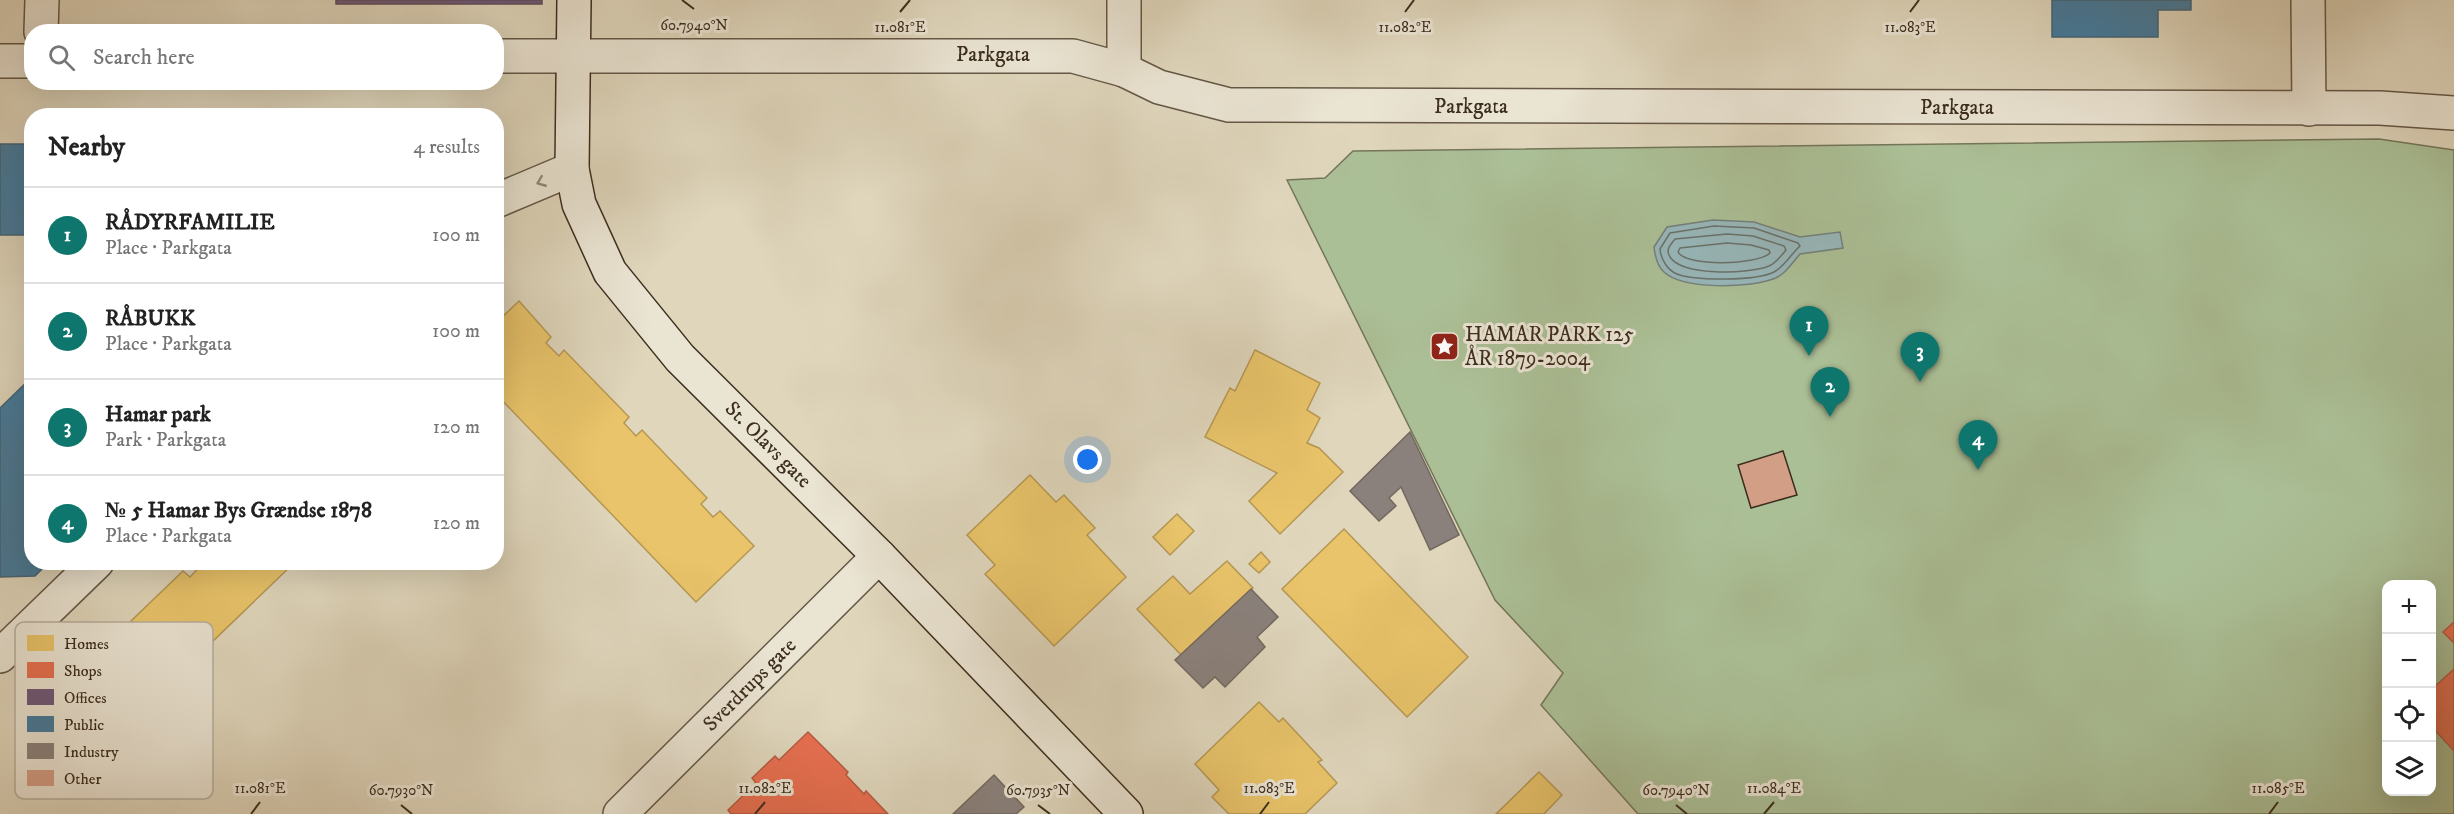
<!DOCTYPE html>
<html lang="en">
<head>
<meta charset="utf-8">
<style>
  :root { --surface:#fff; --page:#f2f2f2; --text:#222; --muted:#767676; --line:#e0e0e0; --accent:#0f766e }
  body { margin:0; font-family:"IM FELL DW Pica",serif; background:var(--page); color:var(--text) }
  .controls { position:absolute; right:18px; bottom:18px; display:grid; overflow:hidden; border-radius:12px; box-shadow:0 6px 24px #0002 }
  .controls button { width:54px; height:54px; display:grid; place-items:center; padding:0; border:0; border-bottom:2px solid var(--line); background:var(--surface); color:var(--text); font:30px sans-serif }
  .you { position:absolute; left:1088px; top:460px; width:21px; height:21px; margin:-15px; border:4px solid #fff; border-radius:50%; background:#1a73e8; box-shadow:0 0 0 9px #1a73e833 }
  .badge { display:grid; place-items:center; width:39px; height:39px; border-radius:50%; background:var(--accent); color:#fff; font-size:20px; font-weight:700 }
  .pin { position:absolute; translate:-50% -50px; filter:drop-shadow(0 2px 3px #0008) }
  .pin::after { content:''; position:absolute; top:32px; width:21px; height:18px; background:inherit; clip-path:polygon(0 0,100% 0,50% 100%) }
  .list { margin:0; padding:0; list-style:none }
  h2 { display:flex; justify-content:space-between; align-items:center; height:78px; margin:0; padding:0 24px; font-size:26px }
  h2 small { font-size:20px; font-weight:400; color:var(--muted) }
  .list li { display:grid; grid-template-columns:39px 1fr auto; gap:18px; align-items:center; box-sizing:border-box; height:96px; padding:0 24px; border-top:2px solid var(--line) }
  .list b { display:block; font-size:22px; white-space:nowrap }
  .list p { margin:0; font-size:20px; white-space:nowrap; color:var(--muted) }
  .list em { font-size:20px; font-style:normal; color:var(--muted) }
  .icon { flex:none; width:33px; height:33px; fill:none; stroke:currentColor; stroke-width:2; stroke-linecap:round; stroke-linejoin:round }
  .map { position:relative; flex:none; width:2454px; height:814px; overflow:hidden }
  .search { position:absolute; background:var(--surface); box-shadow:0 6px 24px #0002; left:24px; top:24px; width:480px; height:66px; display:flex; align-items:center; gap:15px; box-sizing:border-box; padding:0 21px; border-radius:24px; color:var(--muted); font-size:22px }
  .panel { position:absolute; background:var(--surface); box-shadow:0 6px 24px #0002; left:24px; top:108px; width:480px; height:462px; border-radius:24px }
  .map>svg:first-child { display:block }
</style>
</head>
<body>
<div class="map">
<svg width="2454" height="814" viewBox="0 0 2454 814">
  <rect width="100%" height="100%" fill="#dfd6bc"/>
  <filter id="stains"><feTurbulence type="fractalNoise" baseFrequency=".00333" numOctaves="4"/><feColorMatrix values="0 0 0 0 .2 0 0 0 0 .09 0 0 0 0 .02 0 0 0 .5 -.17"/></filter>
  <radialGradient id="worn" r=".72"><stop offset=".6" stop-color="#630" stop-opacity="0"/><stop offset="1" stop-color="#630" stop-opacity=".3"/></radialGradient>
  <path fill="#abbf96" stroke="#74765a" stroke-width="1.5" fill-rule="evenodd" d="M2379,139L2454,150V814H1638L1541,705L1563,673L1495,600L1287,180L1325,178L1353,151ZM2386,584H2432V792H2386Z"/>
  <path fill="#97b7ba" stroke="#73807c" stroke-width="1.5" d="M1713,220L1754,222L1800,237L1840,232L1843,248L1800,254C1792,263 1785,275 1773,279C1749,288 1683,290 1664,272C1657,266 1655,256 1654,247L1667,227Z"/>
  <g fill="#e9c46a" stroke="#b59753" stroke-width="1.5">
    <path d="M519,301L551,337L546,343L559,356L564,350L629,417L624,423L636,436L642,430L707,498L701,504L713,517L720,511L754,546L696,602L496,394V323Z"/>
    <path d="M1255,350L1320,383L1307,410L1320,418L1307,443L1319,448L1343,472L1280,534L1249,501L1277,473L1205,437L1230,388L1235,391Z"/>
    <path d="M1030,475L1056,502L1064,495L1095,528L1087,535L1126,577L1054,646L985,574L995,565L967,535Z"/>
    <path d="M1177,514L1194,531L1170,555L1153,537Z"/>
    <path d="M1344,529L1468,657L1407,717L1282,589Z"/>
    <path d="M1261,552L1270,562L1259,573L1249,564Z"/>
    <path d="M1227,561L1253,588L1182,656L1137,609L1173,576L1190,594Z"/>
    <path d="M295,562L126,725L78,673L118,634L124,639L137,627L131,621L183,571L190,577L204,562Z"/>
    <path d="M1259,702L1279,722L1283,718L1322,760L1318,762L1337,783L1305,814H1229L1212,797L1219,790L1195,764Z"/>
    <path d="M1539,772L1562,795L1544,814H1496Z"/>
  </g>
  <g fill="#e76f51" stroke="#b45b42" stroke-width="1.5">
    <path d="M2454,622V643L2443,632Z"/>
    <path d="M2454,669V751L2432,727V689Z"/>
    <path d="M808,732L848,772L846,775L864,794L866,791L888,814H731L728,810L756,783L752,778L775,756L779,760Z"/>
  </g>
  <rect fill="#6d597a" stroke="#5e4c5e" stroke-width="1.5" x="336" y="0" width="206" height="4"/>
  <g fill="#457b9d" stroke="#426477" stroke-width="1.5">
    <path d="M2052,0H2191V10H2158V37H2052Z"/>
    <rect x="0" y="144" width="32" height="91"/>
    <path d="M29,380L32,384V562H49L35,576L0,577V408Z"/>
  </g>
  <g fill="#8a817c" stroke="#736860" stroke-width="1.5">
    <path d="M1410,432L1459,535L1430,550L1401,487L1389,498L1396,506L1379,521L1350,491Z"/>
    <path d="M1251,589L1278,617L1257,637L1265,647L1225,687L1215,677L1203,688L1175,660Z"/>
    <path d="M994,775L1024,807L1016,814H953Z"/>
  </g>
  <g fill="none" stroke-linecap="round" stroke-linejoin="round">
    <g stroke="#6a726c" stroke-width="1.5">
      <path d="M1714,226L1754,228L1798,243L1800,246C1791,254 1785,266 1774,272C1757,281 1695,281 1677,274C1667,270 1661,259 1660,249L1670,233Z"/>
      <path d="M1727,234L1753,236L1784,246L1786,250C1781,256 1776,263 1769,266C1750,274 1678,277 1669,255C1666,249 1671,244 1675,239Z"/>
      <path d="M1727,243L1751,245L1769,250L1770,253C1758,265 1686,267 1678,252L1680,248Z"/>
    </g>
  </g>
  <path fill="#d39e86" stroke="#3c2d1e" stroke-width="1.5" d="M1783,451L1797,495L1751,508L1738,465Z"/>
  <g fill="none" stroke-linecap="round" stroke-linejoin="round">
    <defs>
      <g id="minor">
        <path d="M1124,0V70"/>
        <path d="M2308,0L2309,109"/>
        <path d="M41,32L42,0"/>
        <path d="M496,56H1073L1124,70L1159,87L1229,105L2380,108L2454,113"/>
        <path d="M0,61H32"/>
        <path d="M496,201L572,169"/>
        <path d="M0,656L97,562"/>
        <path d="M620,814L879,556"/>
      </g>
      <path id="secondary" d="M574,0L572,169L579,204L610,272L680,358L879,556L1126,814"/>
    </defs>
    <use href="#minor" stroke="#655746" stroke-width="36"/>
    <use href="#secondary" stroke="#3c2d1e" stroke-width="36"/>
    <use href="#minor" stroke="#eae4d3" stroke-width="33"/>
    <use href="#secondary" stroke="#eae4d3" stroke-width="33"/>
  </g>
  <defs><path id="oneway-chevron" d="M-2-3.5L2.5 0L-2 3.5" fill="none" stroke-width="1.6" stroke-linecap="round" stroke-linejoin="round" transform="scale(1.5)"/></defs>
  <use stroke="#938878" href="#oneway-chevron" transform="translate(541 182) rotate(158)"/>
  <path fill="none" stroke="#3c2d1e" stroke-width="2" d="M682,0L694,9M900,12L910,0M1405,12L1414,0M1910,12L1919,0M401,805L412,814M1038,805L1050,814M1676,805L1687,814M251,814L260,802M755,814L765,802M1260,814L1269,802M1764,814L1774,802M2269,814L2278,802"/>
  <defs>
    <symbol id="sight-square" viewBox="-11 -11 22 22"><rect x="-9" y="-9" width="18" height="18" rx="4" fill="#8f2418" stroke="#eae4d3"/><path d="M0-6L1.8-2.2L6-1.7L2.9 1.2L3.7 5.4L0 3.3L-3.7 5.4L-2.9 1.2L-6-1.7L-1.8-2.2Z" fill="#fff"/></symbol>
  </defs>
  <g fill-rule="evenodd">
    <use href="#sight-square" x="1428" y="330" width="33" height="33"/>
  </g>
  <g text-anchor="middle" dominant-baseline="central" stroke-width="6" stroke-linejoin="round" paint-order="stroke">
    <g font-size="21" fill="#3c2d1e" stroke="#eae4d3">
      <text x="993" y="55">Parkgata</text>
      <text x="1471" y="107">Parkgata</text>
      <text x="1957" y="108">Parkgata</text>
      <text transform="translate(768 445) rotate(45)">St. Olavs gate</text>
      <text transform="translate(750 685) rotate(-45)">Sverdrups gate</text>
    </g>
    <g font-size="21" fill="#3c2d1e" stroke="#eae4d3" text-anchor="start">
      <text x="1465" y="335">HAMAR PARK 125<tspan x="1465" dy="24">ÅR 1879-2004</tspan></text>
    </g>
  </g>
  <rect x="15" y="622" width="198" height="177" rx="9" fill="#eae4d3" stroke="#b6ad9d" stroke-width="1.5"/>
  <rect x="27" y="635" width="27" height="16" fill="#e9c46a"/>
  <rect x="27" y="662" width="27" height="16" fill="#e76f51"/>
  <rect x="27" y="689" width="27" height="16" fill="#6d597a"/>
  <rect x="27" y="716" width="27" height="16" fill="#457b9d"/>
  <rect x="27" y="743" width="27" height="16" fill="#8a817c"/>
  <rect x="27" y="770" width="27" height="16" fill="#d39e86"/>
  <g font-size="16" fill="#3c2d1e">
    <text x="64" y="649">Homes</text>
    <text x="64" y="676">Shops</text>
    <text x="64" y="703">Offices</text>
    <text x="64" y="730">Public</text>
    <text x="64" y="757">Industry</text>
    <text x="64" y="784">Other</text>
  </g>
  <g font-size="15" text-anchor="middle" fill="#3c2d1e" stroke="#eae4d3" stroke-width="6" stroke-linejoin="round" paint-order="stroke">
    <text x="694" y="30">60.7940°N</text>
    <text x="900" y="32">11.081°E</text>
    <text x="1405" y="32">11.082°E</text>
    <text x="1910" y="32">11.083°E</text>
    <text x="260" y="793">11.081°E</text>
    <text x="765" y="793">11.082°E</text>
    <text x="1269" y="793">11.083°E</text>
    <text x="1774" y="793">11.084°E</text>
    <text x="2278" y="793">11.085°E</text>
    <text x="401" y="795">60.7930°N</text>
    <text x="1038" y="795">60.7935°N</text>
    <text x="1676" y="795">60.7940°N</text>
  </g>
  <rect width="100%" height="100%" filter="url(#stains)"/>
  <rect width="100%" height="100%" fill="url(#worn)"/>
</svg>
<div class="controls">
<button>+</button>
<button>−</button>
<button><svg class="icon" aria-label="locate" viewBox="0 0 24 24"><circle cx="12" cy="12" r="6"/><path d="M12 2v4M12 18v4M2 12h4M18 12h4"/></svg></button>
<button><svg class="icon" aria-label="layers" viewBox="0 0 24 24"><path d="M12 4l9 5-9 5-9-5zM3 14l9 5 9-5"/></svg></button>
</div>
<div class="you"></div>
<div class="pin badge" style="left:1809px;top:356px">1</div>
<div class="pin badge" style="left:1830px;top:417px">2</div>
<div class="pin badge" style="left:1920px;top:382px">3</div>
<div class="pin badge" style="left:1978px;top:470px">4</div>
<div class="search"><svg class="icon" aria-label="search" viewBox="0 0 24 24"><circle cx="10" cy="10" r="6"/><path d="M15 15l6 6"/></svg>Search here</div>
<section class="panel">
<h2>Nearby<small>4 results</small></h2>
<ul class="list">
<li><span class="badge">1</span><div><b>RÅDYRFAMILIE</b><p>Place · Parkgata</p></div><em>100 m</em></li>
<li><span class="badge">2</span><div><b>RÅBUKK</b><p>Place · Parkgata</p></div><em>100 m</em></li>
<li><span class="badge">3</span><div><b>Hamar park</b><p>Park · Parkgata</p></div><em>120 m</em></li>
<li><span class="badge">4</span><div><b>№ 5 Hamar Bys Grændse 1878</b><p>Place · Parkgata</p></div><em>120 m</em></li>
</ul>
</section>
</div>
</body>
</html>
